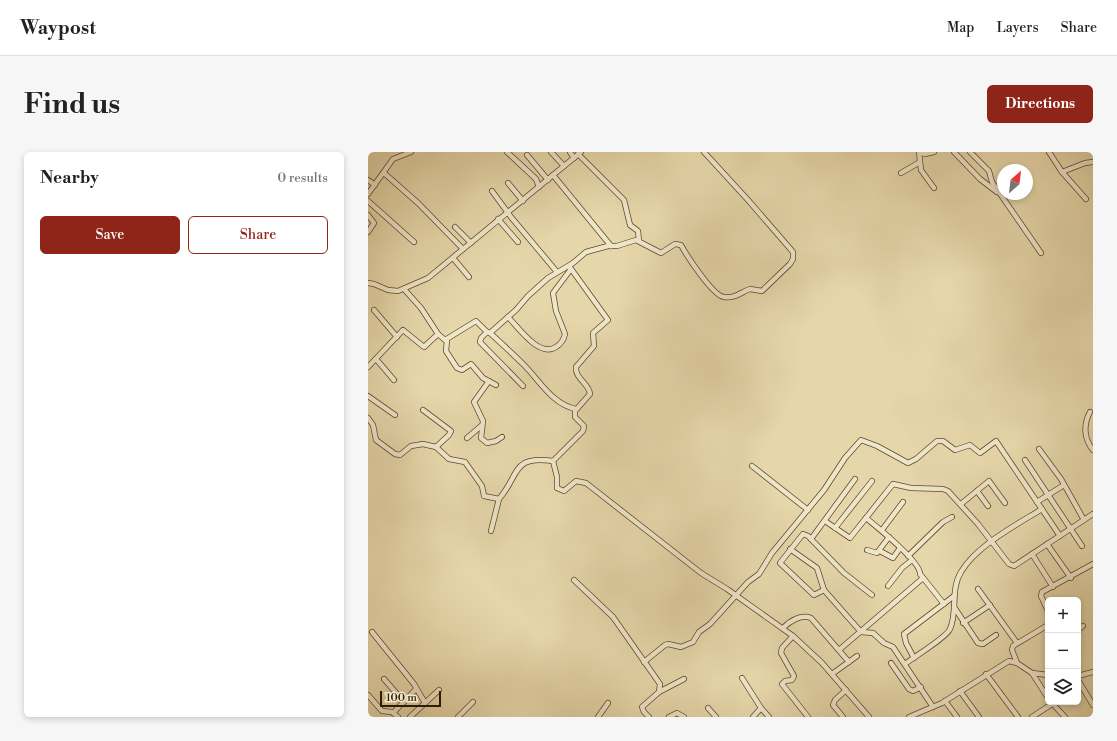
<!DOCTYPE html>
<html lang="en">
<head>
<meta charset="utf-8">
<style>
  :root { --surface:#fff; --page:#f6f6f6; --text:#222; --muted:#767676; --line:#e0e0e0; --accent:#8f2418 }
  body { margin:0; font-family:"Libre Bodoni",serif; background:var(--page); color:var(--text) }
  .controls { position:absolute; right:12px; bottom:12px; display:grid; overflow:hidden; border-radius:6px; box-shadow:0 2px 6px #0003 }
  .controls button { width:36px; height:36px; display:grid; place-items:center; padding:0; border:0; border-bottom:1px solid var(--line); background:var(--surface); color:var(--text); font:20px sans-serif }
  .compass { position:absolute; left:629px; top:12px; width:36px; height:36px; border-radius:50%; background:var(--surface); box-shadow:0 2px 6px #0003; rotate:28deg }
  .scale { position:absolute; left:12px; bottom:10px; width:61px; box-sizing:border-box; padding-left:4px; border:2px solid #2e1b05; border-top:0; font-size:11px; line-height:14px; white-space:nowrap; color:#2e1b05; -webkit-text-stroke:3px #efe5c8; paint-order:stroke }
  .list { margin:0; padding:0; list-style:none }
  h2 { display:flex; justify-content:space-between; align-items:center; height:52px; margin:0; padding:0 16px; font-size:17px }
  h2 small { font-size:13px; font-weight:400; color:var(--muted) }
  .actions { display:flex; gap:8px; padding:12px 16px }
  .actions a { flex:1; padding:9px 0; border:1px solid var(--accent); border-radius:6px; text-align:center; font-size:14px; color:var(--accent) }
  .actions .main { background:var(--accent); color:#fff }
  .icon { flex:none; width:22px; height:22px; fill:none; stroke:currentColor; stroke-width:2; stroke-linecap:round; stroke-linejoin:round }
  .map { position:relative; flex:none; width:725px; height:565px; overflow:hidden; border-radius:6px }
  header { display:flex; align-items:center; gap:24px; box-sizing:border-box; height:56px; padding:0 20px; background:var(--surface); border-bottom:1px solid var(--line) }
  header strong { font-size:19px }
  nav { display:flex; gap:22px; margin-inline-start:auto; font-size:14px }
  .intro { display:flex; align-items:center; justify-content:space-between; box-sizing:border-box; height:96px; padding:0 24px }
  h1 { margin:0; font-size:28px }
  .button { padding:10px 18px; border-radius:6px; background:var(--accent); color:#fff; font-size:14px; font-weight:700 }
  main { display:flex; gap:24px; padding:0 24px }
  aside { flex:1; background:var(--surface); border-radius:6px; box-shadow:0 2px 6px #0003 }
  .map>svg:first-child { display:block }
</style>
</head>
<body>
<header>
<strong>Waypost</strong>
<nav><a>Map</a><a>Layers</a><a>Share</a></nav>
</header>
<div class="intro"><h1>Find us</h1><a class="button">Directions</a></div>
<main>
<aside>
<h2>Nearby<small>0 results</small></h2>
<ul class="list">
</ul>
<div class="actions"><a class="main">Save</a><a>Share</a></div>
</aside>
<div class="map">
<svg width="725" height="565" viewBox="0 0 725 565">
  <rect width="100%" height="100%" fill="#e6d7ab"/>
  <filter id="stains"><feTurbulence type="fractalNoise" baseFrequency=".005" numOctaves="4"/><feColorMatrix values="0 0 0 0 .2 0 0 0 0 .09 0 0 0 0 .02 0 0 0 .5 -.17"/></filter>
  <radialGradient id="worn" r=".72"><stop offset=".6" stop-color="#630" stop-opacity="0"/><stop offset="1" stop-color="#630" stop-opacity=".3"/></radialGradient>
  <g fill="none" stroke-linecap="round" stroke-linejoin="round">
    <defs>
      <g id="minor">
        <path d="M139,0L168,27L171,35"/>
        <path d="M183,0L196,14"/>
        <path d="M202,0L206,6"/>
        <path d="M551,0L553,18L566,36"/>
        <path d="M551,0L557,2L566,0"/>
        <path d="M586,0L612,27L629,40"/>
        <path d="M602,0L621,19L624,30L673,101"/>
        <path d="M681,0L694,20L718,47"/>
        <path d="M210,2L256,48L262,73L270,79L271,89"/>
        <path d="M159,3L180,28"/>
        <path d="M694,20L717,11L725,10"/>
        <path d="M16,21L50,51L95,97"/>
        <path d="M533,21L552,10"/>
        <path d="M185,23L243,94"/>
        <path d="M0,28L7,33"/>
        <path d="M140,31L155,49"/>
        <path d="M124,39L143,65L189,120"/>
        <path d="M0,42L25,7L43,0"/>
        <path d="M0,49L46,90"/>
        <path d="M0,63L6,71L0,80"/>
        <path d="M130,67L150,90"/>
        <path d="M87,75L103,91"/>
        <path d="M85,106L101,125"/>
        <path d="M201,114L240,168L225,181L226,194L208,215C207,227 221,231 222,242L207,259V265L216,274L215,279L185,309L189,325V336L196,339L208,329L218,331L333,421L359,437L425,484L454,511L501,565"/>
        <path d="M0,131L6,132L20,138L30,139L60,126L213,0"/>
        <path d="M36,137L53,156L70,182L77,188L108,169L119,180L122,181L148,158L160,144L180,126L205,111L218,100L240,94H249L268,88L293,101L307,92L313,93C319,104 345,144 356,145C367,147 373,140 382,137L394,139L422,112L425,107V100L380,48L336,0"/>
        <path d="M6,158L29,185"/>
        <path d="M140,165C151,176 171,206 188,195C193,192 196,187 197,182L188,159L185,141L203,117"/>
        <path d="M119,180L113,186L112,190L155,234"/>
        <path d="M122,181C133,191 145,202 156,213C172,229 184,252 208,257"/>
        <path d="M79,188L78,199L89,216L94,218L103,212L115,226L128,233"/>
        <path d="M8,207L26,228"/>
        <path d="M0,215L35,178L56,195L70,182"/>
        <path d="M121,229L106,250L115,269L113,286L119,291L128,289L134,285"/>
        <path d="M0,244L27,263"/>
        <path d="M55,258L83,279L81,283L68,295"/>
        <path d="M722,260C715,273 716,287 725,298"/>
        <path d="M0,266L5,273L8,288L27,302L32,303L43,294L55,292L68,295L81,307L97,310L114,334L116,344L131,347C152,323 143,303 185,309"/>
        <path d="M99,286L113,274"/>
        <path d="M671,297L693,327L716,368"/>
        <path d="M657,308L714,394"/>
        <path d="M384,314L440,358"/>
        <path d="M609,339L620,354"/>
        <path d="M669,350L696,333"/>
        <path d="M593,352L621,329L637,351"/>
        <path d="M498,366C509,375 553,410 552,422L576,452"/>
        <path d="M457,369L482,386L525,332L543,336L575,337L580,339L610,372L641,412L646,414L725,362"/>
        <path d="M467,376L504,329"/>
        <path d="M514,378L535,350"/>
        <path d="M123,379L131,347"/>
        <path d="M443,387L487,327"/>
        <path d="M679,392L703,426"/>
        <path d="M422,397L449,416L456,438L493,480L505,481L516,491L525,495L565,555"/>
        <path d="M499,398L509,401L521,385"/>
        <path d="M512,399L525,406L532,396"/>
        <path d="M664,402L685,435"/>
        <path d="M540,404L575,370L584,365"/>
        <path d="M206,428L245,465L292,532L291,540L274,555L276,560L281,565"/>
        <path d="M520,434L534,416L544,408"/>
        <path d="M610,437L649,491"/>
        <path d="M456,438L446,443L412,411L435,382L440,384L476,421L504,443"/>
        <path d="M586,455L610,491L615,492L628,483"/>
        <path d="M680,459L673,444L674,440L725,412"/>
        <path d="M595,471L622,453"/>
        <path d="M415,476C422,469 433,462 443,466L481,510"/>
        <path d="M710,478L715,474"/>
        <path d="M4,480L46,532L57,551"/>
        <path d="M425,484L414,496L413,501L426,524L424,528L417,529L414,532L440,565"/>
        <path d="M471,498L555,426"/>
        <path d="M546,506L538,491L536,482L586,444"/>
        <path d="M276,510L297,493L300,492L313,495L325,490L331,480L342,472L380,430L391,422L404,401L456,338L477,306L493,288L509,294L540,311L548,307L569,289H575L587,298L602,293L612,301L628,289L692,384"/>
        <path d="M523,511L541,537L545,539L553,535"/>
        <path d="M649,511L644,498L645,494L680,473"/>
        <path d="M537,512C546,505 579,485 582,477C590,459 582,438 593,420C608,394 648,373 674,357"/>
        <path d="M664,521L680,546"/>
        <path d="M464,522L489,504"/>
        <path d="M618,522L650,565"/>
        <path d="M710,524L725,520"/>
        <path d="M374,526L393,556L385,565"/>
        <path d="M16,527L36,550"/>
        <path d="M710,528L725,553"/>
        <path d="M592,539L611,565"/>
        <path d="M291,540L316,527"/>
        <path d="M0,543L14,559L24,560L30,565"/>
        <path d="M577,549L589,565"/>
        <path d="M683,550L697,565"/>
        <path d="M340,556L348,565"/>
        <path d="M393,556L401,565"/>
        <path d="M25,561L48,537"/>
        <path d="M42,565L71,538"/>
        <path d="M90,565L105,550"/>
        <path d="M230,565L240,551"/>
        <path d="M301,565L309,561L316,565"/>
        <path d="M475,565L465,553L467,548L478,538"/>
        <path d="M541,565L574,551L641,509L649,511L664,521L680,523"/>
        <path d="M664,565L684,552"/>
      </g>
    </defs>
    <use href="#minor" stroke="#5c4a2e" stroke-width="6"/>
    <use href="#minor" stroke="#efe5c8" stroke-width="4.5"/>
  </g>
  <rect width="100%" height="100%" filter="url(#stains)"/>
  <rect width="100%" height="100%" fill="url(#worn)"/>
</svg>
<div class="controls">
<button>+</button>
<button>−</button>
<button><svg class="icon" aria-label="layers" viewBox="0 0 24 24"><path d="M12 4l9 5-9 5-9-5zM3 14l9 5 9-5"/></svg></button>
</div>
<svg class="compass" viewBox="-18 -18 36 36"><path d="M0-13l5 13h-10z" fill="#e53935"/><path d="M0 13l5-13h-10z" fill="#767676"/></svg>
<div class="scale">100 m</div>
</div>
</main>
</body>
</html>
